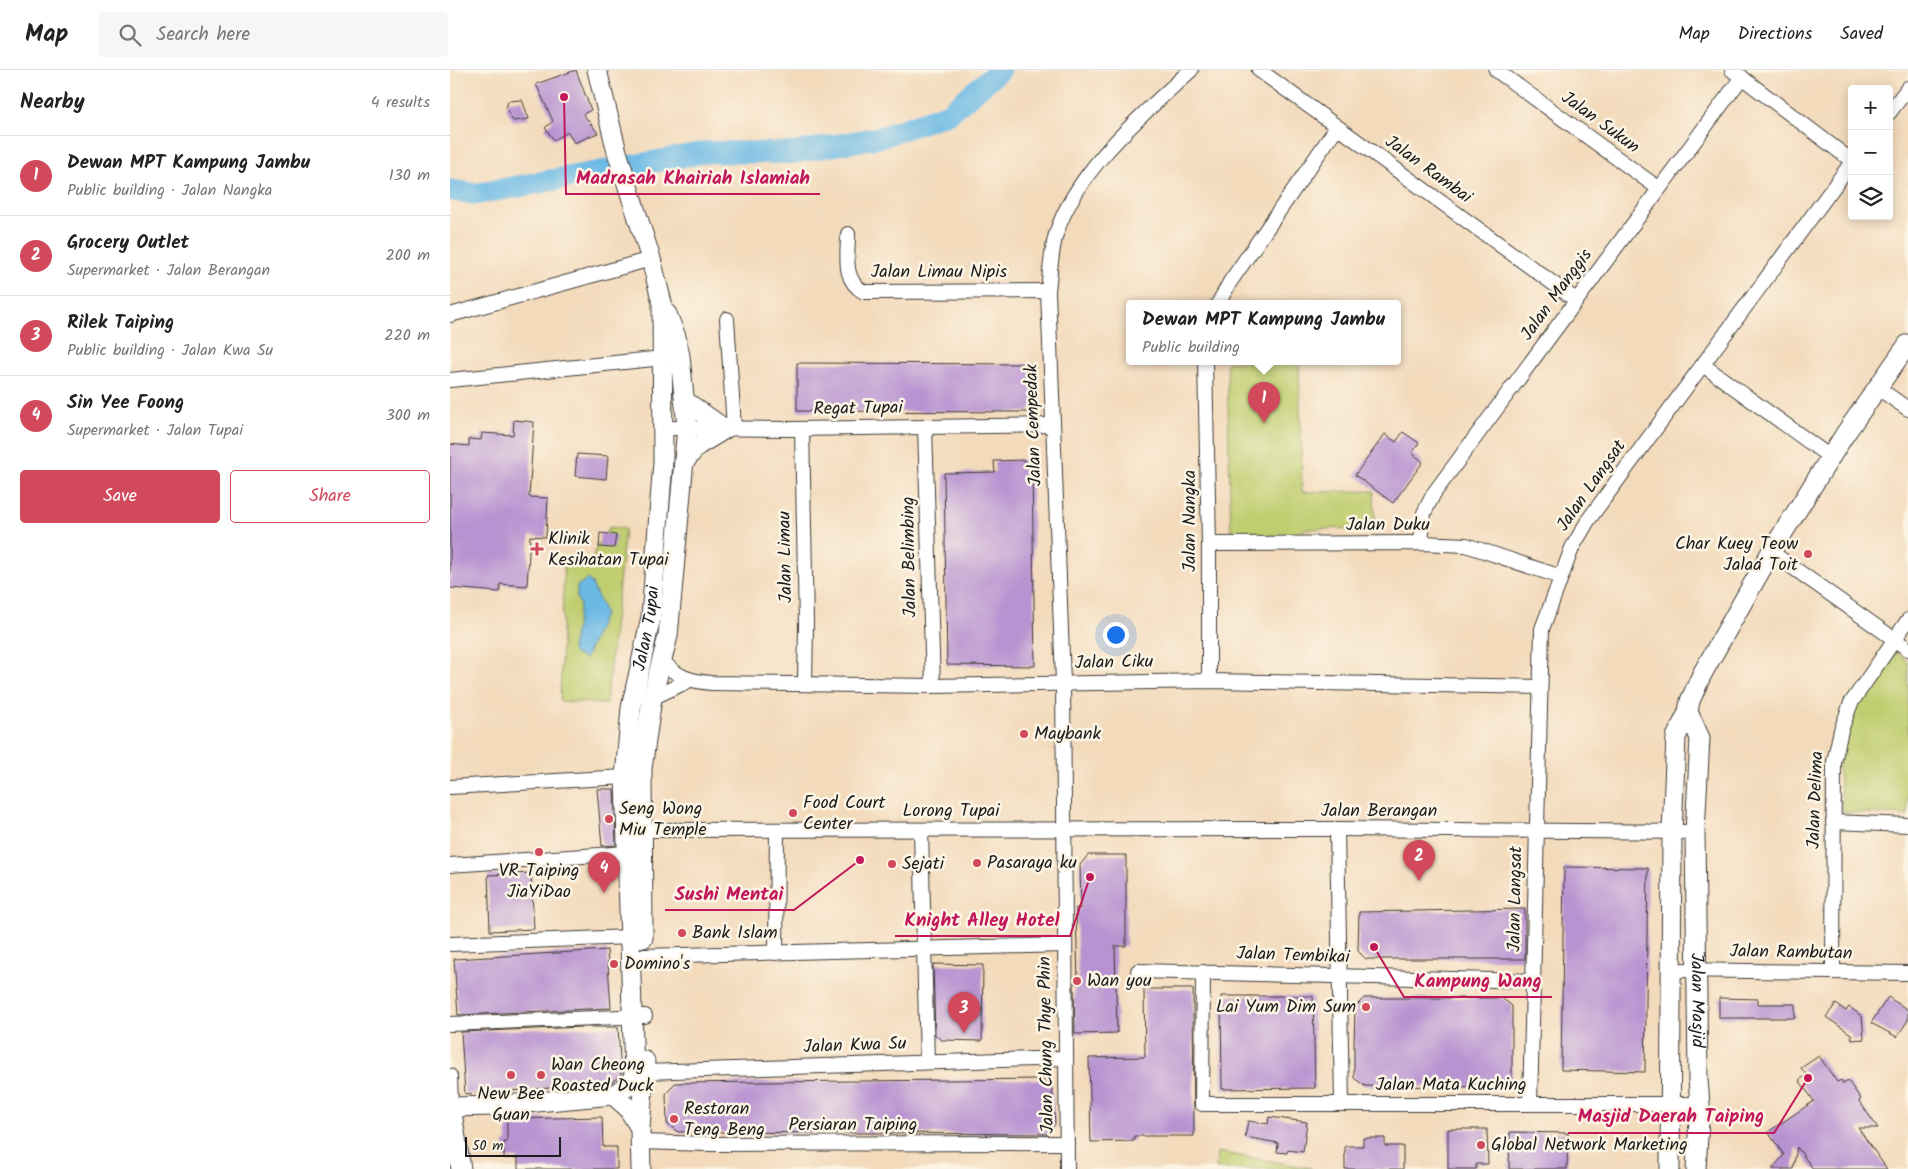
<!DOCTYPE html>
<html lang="en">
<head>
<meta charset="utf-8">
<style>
  :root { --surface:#fff; --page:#f6f6f6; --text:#222; --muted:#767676; --line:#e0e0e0; --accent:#d1495b }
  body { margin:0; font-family:Kalam,sans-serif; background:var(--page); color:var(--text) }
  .controls { position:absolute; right:15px; top:15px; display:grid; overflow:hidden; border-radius:5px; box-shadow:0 2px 12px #0003 }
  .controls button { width:45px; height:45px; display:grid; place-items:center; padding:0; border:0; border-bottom:1px solid var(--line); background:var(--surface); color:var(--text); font:25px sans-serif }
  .scale { position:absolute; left:15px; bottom:12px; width:96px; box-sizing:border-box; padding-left:5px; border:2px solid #1c1c1c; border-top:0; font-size:14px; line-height:18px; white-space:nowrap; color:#1c1c1c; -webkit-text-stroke:4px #fcf5e5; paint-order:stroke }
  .you { position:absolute; left:665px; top:564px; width:18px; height:18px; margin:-12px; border:4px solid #fff; border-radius:50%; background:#1a73e8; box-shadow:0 0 0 8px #1a73e833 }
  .badge { display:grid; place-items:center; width:32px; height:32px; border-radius:50%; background:var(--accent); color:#fff; font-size:16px; font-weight:700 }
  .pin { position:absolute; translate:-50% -41px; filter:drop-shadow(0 1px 2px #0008) }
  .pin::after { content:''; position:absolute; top:26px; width:18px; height:15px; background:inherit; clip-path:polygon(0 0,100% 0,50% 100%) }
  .popup { position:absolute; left:676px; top:230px; width:275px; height:65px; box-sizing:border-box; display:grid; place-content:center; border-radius:5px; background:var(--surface); filter:drop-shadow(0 1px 4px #0005); font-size:16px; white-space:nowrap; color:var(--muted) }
  .popup b { font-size:19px; color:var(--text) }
  .popup::after { content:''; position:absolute; left:50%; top:100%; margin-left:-10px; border:10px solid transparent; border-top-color:var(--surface) }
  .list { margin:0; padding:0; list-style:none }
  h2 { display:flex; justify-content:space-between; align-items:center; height:65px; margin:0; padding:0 20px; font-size:21px }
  h2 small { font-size:16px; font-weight:400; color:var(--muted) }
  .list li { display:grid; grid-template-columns:32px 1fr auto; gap:15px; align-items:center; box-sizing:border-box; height:80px; padding:0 20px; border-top:1px solid var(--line) }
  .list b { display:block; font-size:19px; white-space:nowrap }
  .list p { margin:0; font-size:16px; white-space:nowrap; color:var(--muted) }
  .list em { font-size:16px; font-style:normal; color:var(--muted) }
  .actions { display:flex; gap:10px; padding:15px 20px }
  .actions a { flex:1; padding:11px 0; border:1px solid var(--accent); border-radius:5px; text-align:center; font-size:18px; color:var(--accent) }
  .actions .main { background:var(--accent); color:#fff }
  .icon { flex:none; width:28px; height:28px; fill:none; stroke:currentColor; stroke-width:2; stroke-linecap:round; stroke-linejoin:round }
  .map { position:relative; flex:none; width:1458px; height:1099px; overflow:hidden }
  header { display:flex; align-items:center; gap:30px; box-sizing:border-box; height:70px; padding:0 25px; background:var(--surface); border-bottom:1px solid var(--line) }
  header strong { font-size:24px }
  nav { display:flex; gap:28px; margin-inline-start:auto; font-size:18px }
  .search { width:350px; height:45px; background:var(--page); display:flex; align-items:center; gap:12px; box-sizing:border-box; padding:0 18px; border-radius:5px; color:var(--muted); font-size:19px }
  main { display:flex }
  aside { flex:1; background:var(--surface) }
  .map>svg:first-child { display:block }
</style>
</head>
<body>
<header>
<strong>Map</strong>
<div class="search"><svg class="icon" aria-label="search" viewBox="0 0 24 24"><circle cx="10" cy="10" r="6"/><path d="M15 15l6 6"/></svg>Search here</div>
<nav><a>Map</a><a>Directions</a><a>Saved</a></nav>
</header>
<main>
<aside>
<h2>Nearby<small>4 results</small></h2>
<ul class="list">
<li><span class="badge">1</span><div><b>Dewan MPT Kampung Jambu</b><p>Public building · Jalan Nangka</p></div><em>130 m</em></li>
<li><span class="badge">2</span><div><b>Grocery Outlet</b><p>Supermarket · Jalan Berangan</p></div><em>200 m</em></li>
<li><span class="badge">3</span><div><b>Rilek Taiping</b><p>Public building · Jalan Kwa Su</p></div><em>220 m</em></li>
<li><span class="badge">4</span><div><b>Sin Yee Foong</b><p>Supermarket · Jalan Tupai</p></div><em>300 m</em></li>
</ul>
<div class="actions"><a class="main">Save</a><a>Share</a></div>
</aside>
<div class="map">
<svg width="1458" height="1099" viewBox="0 0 1458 1099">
  <rect width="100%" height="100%" fill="#fcf5e5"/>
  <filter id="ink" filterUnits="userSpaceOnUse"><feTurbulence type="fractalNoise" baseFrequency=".02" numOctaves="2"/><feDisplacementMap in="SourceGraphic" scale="10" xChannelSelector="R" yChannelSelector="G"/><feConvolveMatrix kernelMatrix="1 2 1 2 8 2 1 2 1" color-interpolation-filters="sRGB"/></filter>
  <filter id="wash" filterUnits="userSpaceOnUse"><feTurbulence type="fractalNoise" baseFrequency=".0096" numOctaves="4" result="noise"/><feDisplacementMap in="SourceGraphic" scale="20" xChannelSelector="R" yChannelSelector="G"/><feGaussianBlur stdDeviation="1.12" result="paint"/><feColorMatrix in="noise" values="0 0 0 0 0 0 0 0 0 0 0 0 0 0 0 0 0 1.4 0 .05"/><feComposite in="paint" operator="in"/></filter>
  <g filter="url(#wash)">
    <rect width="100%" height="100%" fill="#f3dabb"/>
    <g fill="#c0ce70" stroke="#6e7546">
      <path d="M777,292H849L852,422L924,421L925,458L853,459V466L781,467Z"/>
      <path d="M160,457L175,459L156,634L110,631L114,496L117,490H142L147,475Z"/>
      <path d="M1446,582L1458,591V745L1393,742L1388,695L1404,643Z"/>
      <path d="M767,1082L861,1098V1099H766Z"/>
    </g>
    <path fill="#6ab9e5" stroke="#436a80" d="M137,509L141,512L155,543L135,589L124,584L122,579L130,535L127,529V516Z"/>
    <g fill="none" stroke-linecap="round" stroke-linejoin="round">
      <path stroke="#6ab9e5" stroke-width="22" d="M0,120L26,124L257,82L341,83L431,67L499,43L550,0"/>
    </g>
    <g id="blocks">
      <g fill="#b893d1">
        <path d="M126,0L141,40L133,44L148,63L124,73L118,62L104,70L95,58L103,51L86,14Z"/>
        <path d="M72,30L79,49L63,51L56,39L58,31Z"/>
        <path d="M347,293L585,294V334L577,342L347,341Z"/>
        <path d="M64,350L84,352L79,427L98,428L96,467L80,466L77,516L50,514V522L0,518V374L19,376V369L31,370L32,363L63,365Z"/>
        <path d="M953,362L969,373L962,383L973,392L943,433L905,405L935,364L946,372Z"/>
        <path d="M127,384L158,386L156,409L125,406Z"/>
        <path d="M575,390L582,398L585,596L497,595L494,403L545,402L544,391Z"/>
        <path d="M150,463L166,465L164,478L149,477Z"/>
        <path d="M147,719H164L166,775L152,776Z"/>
        <path d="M638,785H676V876H665L667,963L625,964L624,913H628L626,838H631L630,795Z"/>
        <path d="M1114,797L1198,798L1195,1002L1111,1000Z"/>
        <path d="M81,803L84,859L40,861L38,805Z"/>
        <path d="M1075,839V889H916L908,881L909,842Z"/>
        <path d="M157,880L161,938L8,945L4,889Z"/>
        <path d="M483,894L533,895L532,971L492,970L485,965Z"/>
        <path d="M694,919H743L744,1066H684V1071L641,1072L639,988L695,987Z"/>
        <path d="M771,926H863L865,1018L772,1019Z"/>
        <path d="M1438,927L1458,940V950L1447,967L1421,953Z"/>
        <path d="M914,928H1052L1062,936V1008L1052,1017L915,1016L904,1008V976L905,937Z"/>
        <path d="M1269,928L1308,929V934H1345V948H1269Z"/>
        <path d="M1386,934L1396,941L1399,937L1412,946L1414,969L1402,970L1401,964L1376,947Z"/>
        <path d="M132,957H168L171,1005L159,1014L15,1024L11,962Z"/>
        <path d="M1369,986L1387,1012L1391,1010L1393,1014L1398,1011L1411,1029L1409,1031L1428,1058H1408L1437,1099H1363L1347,1077L1343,1099H1322L1334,1085L1318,1062L1364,1031L1349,1010L1357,1005L1351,998Z"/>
        <path d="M592,1009L602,1018L605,1054L598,1064L228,1062L217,1054L216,1024L225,1013Z"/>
        <path d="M152,1047L153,1077H167V1099H68V1088H54V1072H57V1049Z"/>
        <path d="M819,1047L857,1052L853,1082L838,1080L837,1083L827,1082L828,1073L795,1067L798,1051L818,1054Z"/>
        <path d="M998,1059H1037L1038,1094H1026V1099H998Z"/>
        <path d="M1060,1062L1118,1063L1117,1099H1059Z"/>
        <path d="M913,1068H935V1076H953V1099H895V1076H913Z"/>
      </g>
    </g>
  </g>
  <g filter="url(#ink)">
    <use href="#blocks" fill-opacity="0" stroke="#3c3834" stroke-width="1"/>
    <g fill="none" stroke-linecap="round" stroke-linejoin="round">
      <defs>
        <g id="minor">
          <path d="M809,0L1126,230"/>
          <path d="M1046,0L1208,118"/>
          <path d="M1282,0L1402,91"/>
          <path d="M1439,43L1458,18"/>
          <path d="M398,164C398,186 392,210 414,222L598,221"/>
          <path d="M768,234L780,212L887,57"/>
          <path d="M0,245L201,189"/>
          <path d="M277,249L284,358"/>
          <path d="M755,292L759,474V611"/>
          <path d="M1253,295L1380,387"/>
          <path d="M0,310L213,288"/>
          <path d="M1428,318L1458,339"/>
          <path d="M475,357L483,616"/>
          <path d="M214,358L345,359L602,355"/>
          <path d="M352,359L356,554L355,614"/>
          <path d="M971,473L974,443L984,423L1292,7"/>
          <path d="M759,474L971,473L1016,475L1111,507"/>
          <path d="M1321,482L1458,579"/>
          <path d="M212,590C226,607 240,611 261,613L483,616L759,611L1090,617"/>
          <path d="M202,628L238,611"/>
          <path d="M0,717L175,707"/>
          <path d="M1383,752L1458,755"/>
          <path d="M887,759L892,1034"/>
          <path d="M183,760L887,759L1245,762"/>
          <path d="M471,760L477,992"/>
          <path d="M0,795L178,783"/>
          <path d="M0,874L181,867"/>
          <path d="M326,883L327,761"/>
          <path d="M193,886L614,875"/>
          <path d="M1223,900L1458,903"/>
          <path d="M688,901L1083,911"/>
          <path d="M753,902L752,1034H1250"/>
          <path d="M1383,902L1384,692L1391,660L1401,633L1458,550"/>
          <path d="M0,954L195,946"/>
          <path d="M195,1002L615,988"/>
          <path d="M0,1006L1,1037"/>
          <path d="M1080,1034L1092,559L1122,478L1139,449L1402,92"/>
          <path d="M190,1072L259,1074L617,1073"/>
          <path d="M617,1099L613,612L598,221C600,203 601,182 606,164C627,99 692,45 741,0"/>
        </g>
        <g id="secondary">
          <path d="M235,391L247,376L275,359L235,331"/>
          <path id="s1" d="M1238,642L1250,668L1245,762L1248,1010L1250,1034L1246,1099"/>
          <path d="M193,868L192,699L202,628L218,566L237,357L230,286L226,267L217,244"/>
          <path d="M163,1025L177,1037L190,1058"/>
          <path id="s2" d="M11,1099L1,1037L44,1036L163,1025L177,1016L184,1006L175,707L181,638L201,547L213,392L212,233L201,189L167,82L147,0"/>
          <path d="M191,1099L190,1058L195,991"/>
          <path d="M1220,1099L1222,763L1226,667L1238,642L1240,631L1252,604L1321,482L1395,364L1458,274"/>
        </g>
      </defs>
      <use href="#minor" stroke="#3c3834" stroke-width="16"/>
      <use href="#secondary" stroke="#3c3834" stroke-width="21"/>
      <use href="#minor" stroke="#fff" stroke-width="14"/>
      <use href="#secondary" stroke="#fff" stroke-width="19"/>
    </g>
  </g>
  <g fill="#d1495b" stroke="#fcf5e5" stroke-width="2">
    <path d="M84.5 471.5h5v5h5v5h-5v5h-5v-5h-5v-5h5z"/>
    <circle cx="1358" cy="484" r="5"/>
    <circle cx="574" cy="664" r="5"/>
    <circle cx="343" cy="743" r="5"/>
    <circle cx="159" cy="749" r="5"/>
    <circle cx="89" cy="782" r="5"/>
    <circle cx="527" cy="793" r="5"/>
    <circle cx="442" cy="794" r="5"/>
    <circle cx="232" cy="863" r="5"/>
    <circle cx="164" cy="894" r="5"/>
    <circle cx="627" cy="911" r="5"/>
    <circle cx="916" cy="937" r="5"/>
    <circle cx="61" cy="1005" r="5"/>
    <circle cx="91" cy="1005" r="5"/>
    <circle cx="224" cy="1049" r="5"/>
    <circle cx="1031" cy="1075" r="5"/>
  </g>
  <g text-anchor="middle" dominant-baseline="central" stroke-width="5" stroke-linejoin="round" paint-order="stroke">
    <g font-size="18" fill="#1c1c1c" stroke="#fcf5e5">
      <text transform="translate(1150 53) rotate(36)">Jalan Sukun</text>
      <text transform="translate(978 100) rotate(36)">Jalan Rambai</text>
      <text x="489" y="202">Jalan Limau Nipis</text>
      <text transform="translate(1107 225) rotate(-54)">Jalan Manggis</text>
      <text transform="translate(408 339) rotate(-1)">Regat Tupai</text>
      <text transform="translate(584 355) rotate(-92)">Jalan Cempedak</text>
      <text transform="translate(1142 416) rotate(-55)">Jalan Langsat</text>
      <text transform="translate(740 451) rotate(-90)">Jalan Nangka</text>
      <text x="938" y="455">Jalan Duku</text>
      <text transform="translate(336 487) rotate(-91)">Jalan Limau</text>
      <text transform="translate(460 487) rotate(-91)">Jalan Belimbing</text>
      <text stroke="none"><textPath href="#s2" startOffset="704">Jalan Tupai</textPath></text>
      <text transform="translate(664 593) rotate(-1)">Jalan Ciku</text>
      <text transform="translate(1366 730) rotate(-88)">Jalan Delima</text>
      <text x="501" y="741">Lorong Tupai</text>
      <text x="929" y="741">Jalan Berangan</text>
      <text transform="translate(1066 829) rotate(-89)">Jalan Langsat</text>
      <text transform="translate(1341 883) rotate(1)">Jalan Rambutan</text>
      <text transform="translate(843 886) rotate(2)">Jalan Tembikai</text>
      <text stroke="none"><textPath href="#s1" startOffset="291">Jalan Masjid</textPath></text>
      <text transform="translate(597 975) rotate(-91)">Jalan Chung Thye Phin</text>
      <text transform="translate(405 976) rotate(-2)">Jalan Kwa Su</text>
      <text x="1001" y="1015">Jalan Mata Kuching</text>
      <text x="403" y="1055">Persiaran Taiping</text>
    </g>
    <g font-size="18" fill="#1c1c1c" stroke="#fcf5e5" text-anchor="start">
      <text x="98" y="469">Klinik<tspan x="98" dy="21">Kesihatan Tupai</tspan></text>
      <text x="1348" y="474" text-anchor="end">Char Kuey Teow<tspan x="1348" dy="21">Jalaá Toit</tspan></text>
      <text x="584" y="664">Maybank</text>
      <text x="353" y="733">Food Court<tspan x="353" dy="21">Center</tspan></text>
      <text x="169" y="739">Seng Wong<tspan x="169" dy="21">Miu Temple</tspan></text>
      <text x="537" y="793">Pasaraya ku</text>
      <text x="452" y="794">Sejati</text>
      <text x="89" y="801" text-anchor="middle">VR Taiping<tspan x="89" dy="21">JiaYiDao</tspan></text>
      <text x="242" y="863">Bank Islam</text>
      <text x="174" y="894">Domino's</text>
      <text x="637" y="911">Wan you</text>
      <text x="906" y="937" text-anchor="end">Lai Yum Dim Sum</text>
      <text x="101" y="995">Wan Cheong<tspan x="101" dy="21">Roasted Duck</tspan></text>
      <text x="61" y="1024" text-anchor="middle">New Bee<tspan x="61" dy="21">Guan</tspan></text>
      <text x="234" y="1039">Restoran<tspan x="234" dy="21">Teng Beng</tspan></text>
      <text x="1041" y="1075">Global Network Marketing</text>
    </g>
  </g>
  <path fill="none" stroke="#c2185b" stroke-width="2" d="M114 27L116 124H370M410 790L344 840H215M640 807L620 866H445M924 877L954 927H1102M1358 1008L1324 1063H1118"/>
  <g fill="#c2185b" stroke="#fcf5e5" stroke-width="2">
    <circle cx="114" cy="27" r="5"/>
    <circle cx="410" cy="790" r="5"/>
    <circle cx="640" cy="807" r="5"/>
    <circle cx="924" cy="877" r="5"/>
    <circle cx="1358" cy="1008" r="5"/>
  </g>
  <g font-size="19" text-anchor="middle" font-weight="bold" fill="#c2185b" stroke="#fcf5e5" stroke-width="5" stroke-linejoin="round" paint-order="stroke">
    <text x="243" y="114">Madrasah Khairiah Islamiah</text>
    <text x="279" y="830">Sushi Mentai</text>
    <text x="532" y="856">Knight Alley Hotel</text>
    <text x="1028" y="917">Kampung Wang</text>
    <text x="1221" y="1052">Masjid Daerah Taiping</text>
  </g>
</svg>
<div class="controls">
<button>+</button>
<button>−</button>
<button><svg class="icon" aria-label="layers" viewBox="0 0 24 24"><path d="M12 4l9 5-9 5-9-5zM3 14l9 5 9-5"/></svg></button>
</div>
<div class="scale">50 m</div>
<div class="you"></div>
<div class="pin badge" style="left:814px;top:353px">1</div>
<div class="popup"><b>Dewan MPT Kampung Jambu</b>Public building</div>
<div class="pin badge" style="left:969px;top:811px">2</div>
<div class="pin badge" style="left:514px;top:963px">3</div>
<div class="pin badge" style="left:154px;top:823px">4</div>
</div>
</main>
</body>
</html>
